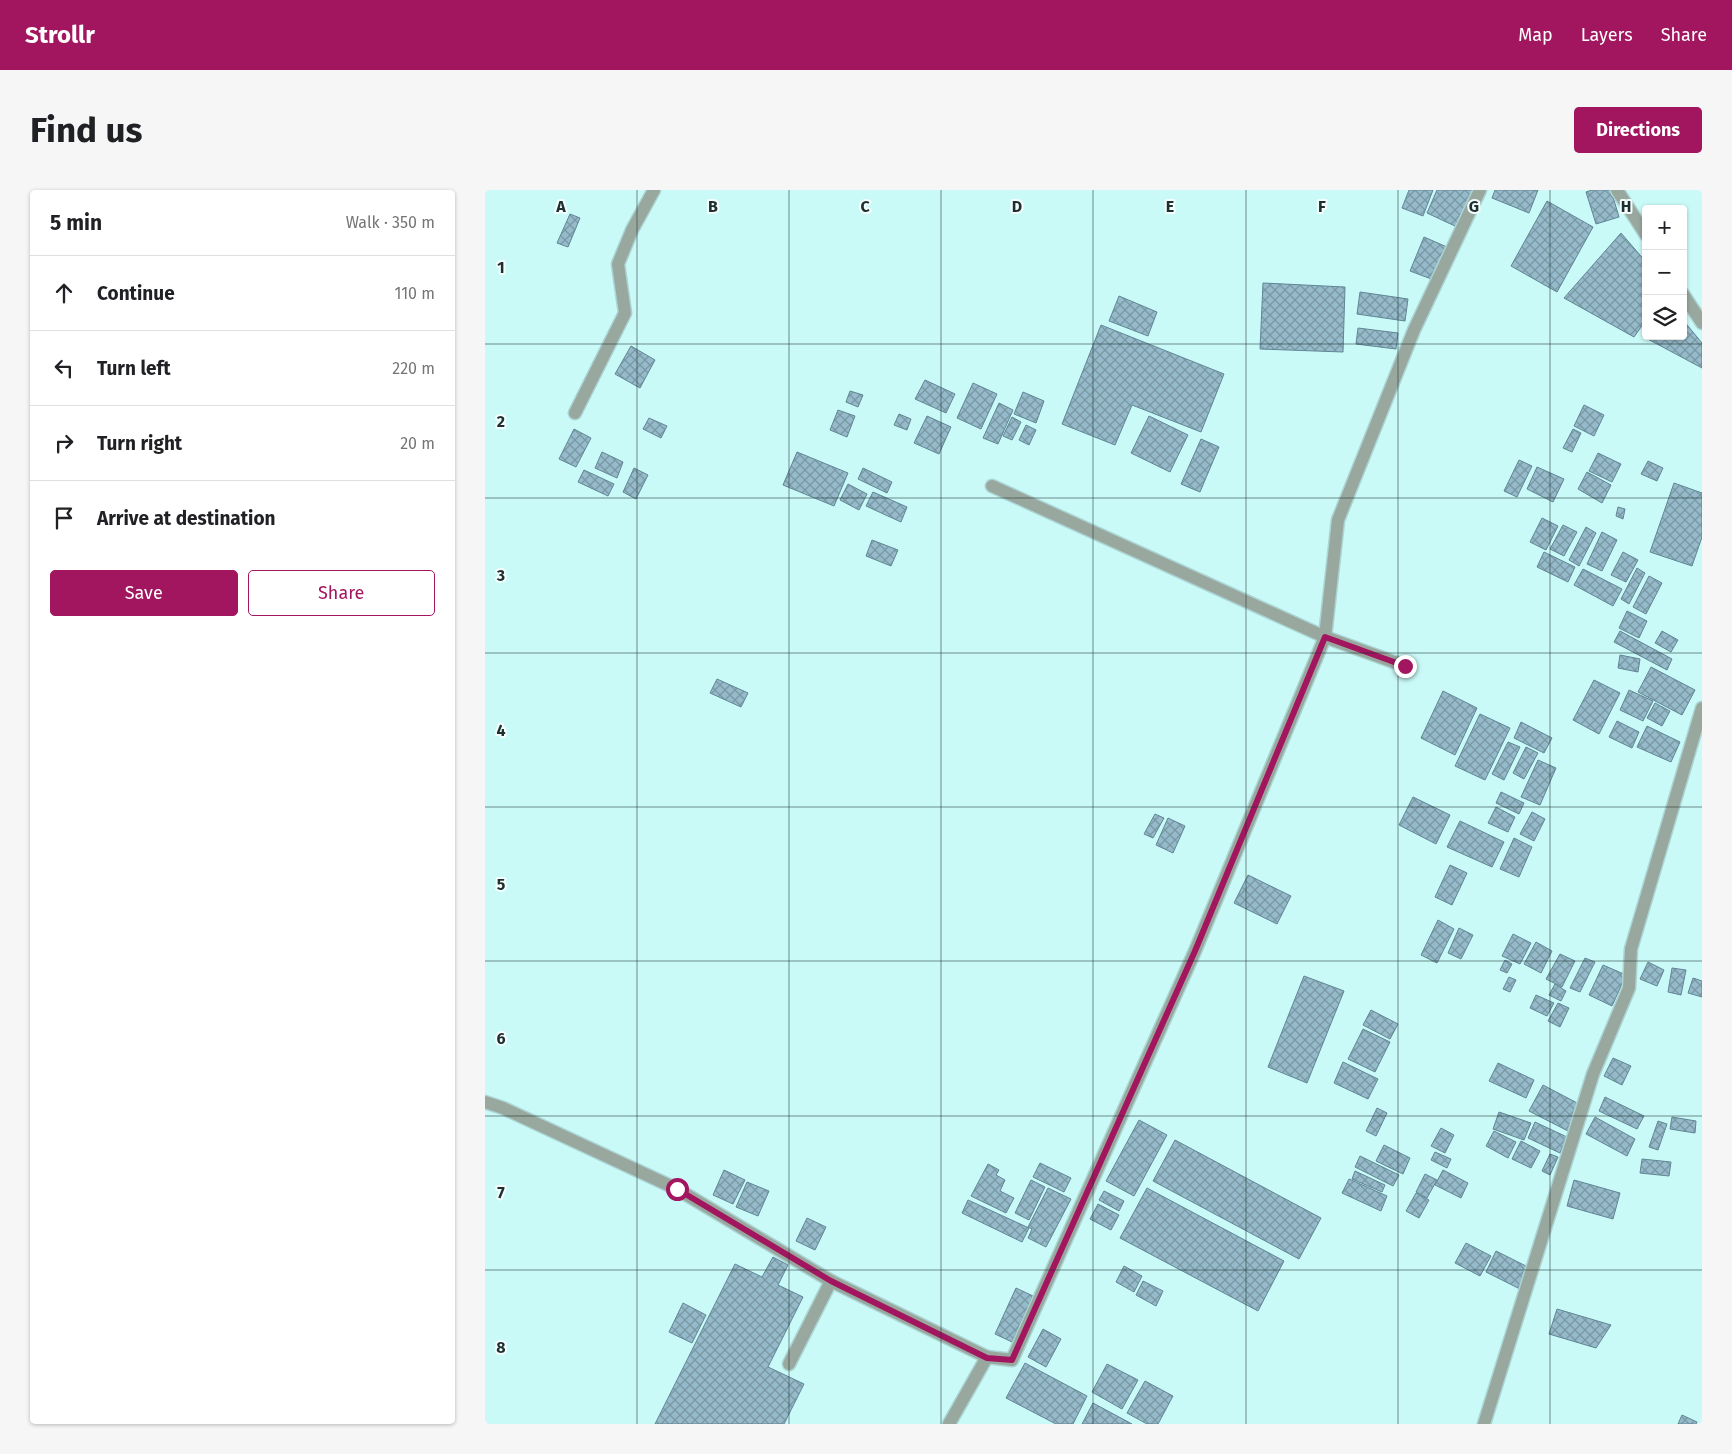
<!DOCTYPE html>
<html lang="en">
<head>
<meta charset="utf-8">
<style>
  :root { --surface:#fff; --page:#f6f6f6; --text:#202124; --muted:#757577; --line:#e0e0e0; --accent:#a2165f }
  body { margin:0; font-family:"Fira Sans",sans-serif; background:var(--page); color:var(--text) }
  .controls { position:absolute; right:15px; top:15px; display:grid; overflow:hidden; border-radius:5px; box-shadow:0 1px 4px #0004 }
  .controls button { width:45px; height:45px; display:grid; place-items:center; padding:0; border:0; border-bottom:1px solid var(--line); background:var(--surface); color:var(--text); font:25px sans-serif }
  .stop { position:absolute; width:15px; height:15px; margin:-11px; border:4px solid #a2165f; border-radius:50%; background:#fff }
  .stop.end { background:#a2165f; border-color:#fff; box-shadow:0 1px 5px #0008 }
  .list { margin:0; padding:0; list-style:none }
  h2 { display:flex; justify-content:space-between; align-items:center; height:65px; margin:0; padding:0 20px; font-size:21px }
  h2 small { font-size:16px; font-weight:400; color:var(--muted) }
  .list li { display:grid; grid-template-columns:32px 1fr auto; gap:15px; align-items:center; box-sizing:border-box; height:75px; padding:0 20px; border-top:1px solid var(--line) }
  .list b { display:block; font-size:19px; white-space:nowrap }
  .list em { font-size:16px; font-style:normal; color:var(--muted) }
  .actions { display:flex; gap:10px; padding:15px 20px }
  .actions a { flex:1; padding:11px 0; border:1px solid var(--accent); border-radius:5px; text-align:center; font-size:18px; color:var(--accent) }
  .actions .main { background:var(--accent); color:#fff }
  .icon { flex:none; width:28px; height:28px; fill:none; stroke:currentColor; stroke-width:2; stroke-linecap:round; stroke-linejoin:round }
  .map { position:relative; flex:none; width:1217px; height:1234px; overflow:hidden; border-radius:5px }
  header { display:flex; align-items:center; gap:30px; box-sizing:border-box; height:70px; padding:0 25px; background:var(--accent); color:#fff }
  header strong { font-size:24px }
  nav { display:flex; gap:28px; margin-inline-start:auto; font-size:18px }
  .intro { display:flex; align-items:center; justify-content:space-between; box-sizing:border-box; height:120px; padding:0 30px }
  h1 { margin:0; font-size:35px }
  .button { padding:12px 22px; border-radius:5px; background:var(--accent); color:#fff; font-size:18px; font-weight:700 }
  main { display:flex; gap:30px; padding:0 30px }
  aside { flex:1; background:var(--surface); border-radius:5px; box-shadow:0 1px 4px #0004 }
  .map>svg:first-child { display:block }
</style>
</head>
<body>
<header>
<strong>Strollr</strong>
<nav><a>Map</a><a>Layers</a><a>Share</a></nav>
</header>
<div class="intro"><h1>Find us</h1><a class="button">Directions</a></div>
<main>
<aside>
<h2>5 min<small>Walk · 350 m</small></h2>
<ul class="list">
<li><svg class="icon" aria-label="ahead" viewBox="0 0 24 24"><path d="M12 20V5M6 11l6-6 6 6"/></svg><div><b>Continue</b></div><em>110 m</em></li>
<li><svg class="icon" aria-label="left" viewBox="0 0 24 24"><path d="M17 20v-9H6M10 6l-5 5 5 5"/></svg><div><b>Turn left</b></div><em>220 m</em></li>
<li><svg class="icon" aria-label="right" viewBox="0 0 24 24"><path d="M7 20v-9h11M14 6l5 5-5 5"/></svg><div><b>Turn right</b></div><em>20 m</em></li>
<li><svg class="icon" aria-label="arrive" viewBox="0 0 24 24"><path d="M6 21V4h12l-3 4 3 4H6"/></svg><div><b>Arrive at destination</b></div></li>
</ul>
<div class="actions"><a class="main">Save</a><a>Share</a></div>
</aside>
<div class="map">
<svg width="1217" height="1234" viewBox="0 0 1217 1234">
  <defs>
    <pattern id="building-cross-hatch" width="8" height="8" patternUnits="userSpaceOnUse" patternTransform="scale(1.25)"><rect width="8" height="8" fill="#95baca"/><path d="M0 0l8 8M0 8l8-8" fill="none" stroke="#7998a4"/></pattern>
  </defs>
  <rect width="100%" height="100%" fill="#cafaf8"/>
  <g fill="url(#building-cross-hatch)" stroke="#608695">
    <path d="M924,0H948L938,26L917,18Z"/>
    <path d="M952,0H989L972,37L942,23Z"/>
    <path d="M1010,0H1053L1044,23L1007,8Z"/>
    <path d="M1107,0H1126L1134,27L1111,34L1101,2Z"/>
    <path d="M1062,11L1108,37L1072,102L1026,76Z"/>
    <path d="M85,24L95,28L83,57L72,53Z"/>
    <path d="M1136,43L1161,72V130L1149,147L1079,108Z"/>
    <path d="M939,47L962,57L949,90L925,81Z"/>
    <path d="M778,93L860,97L858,162L775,159Z"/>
    <path d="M875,102L923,109L920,131L872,124Z"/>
    <path d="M634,106L672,122L663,146L624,131Z"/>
    <path d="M1198,130L1217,153V178L1157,146L1161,142V146H1198Z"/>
    <path d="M616,135L739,184L716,242L647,215L630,255L577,234Z"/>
    <path d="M873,138L913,143L911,159L871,154Z"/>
    <path d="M146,156L170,170L155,198L130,184Z"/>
    <path d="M440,190L470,204L461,223L430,209Z"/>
    <path d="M488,193L512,204L496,239L472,228Z"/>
    <path d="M365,201L378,205L373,217L361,212Z"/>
    <path d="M538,202L559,211L551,233L529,224Z"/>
    <path d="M514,213L528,220L513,254L498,248Z"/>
    <path d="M1099,215L1119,225L1109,246L1089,236Z"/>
    <path d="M353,220L370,226L362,247L345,240Z"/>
    <path d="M414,224L426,229L422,240L409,235Z"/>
    <path d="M442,226L466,237L454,264L429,253Z"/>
    <path d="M664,226L703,245L685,282L646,263Z"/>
    <path d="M527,227L536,232L527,250L518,246Z"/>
    <path d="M164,228L182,236L176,248L158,239Z"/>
    <path d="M541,235L551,240L544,255L534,250Z"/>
    <path d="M89,239L106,248L91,277L74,269Z"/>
    <path d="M1088,239L1096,243L1087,262L1078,258Z"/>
    <path d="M716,249L734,257L715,302L696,294Z"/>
    <path d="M117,262L138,272L132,288L110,278Z"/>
    <path d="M312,262L363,283L349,316L298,295Z"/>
    <path d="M1113,263L1136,274L1127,292L1104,281Z"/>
    <path d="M1034,270L1047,276L1032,307L1019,301Z"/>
    <path d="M1163,271L1178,278L1172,291L1156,284Z"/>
    <path d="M1052,277L1079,289L1068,312L1042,299Z"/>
    <path d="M149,278L163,285L151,309L138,302Z"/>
    <path d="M378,278L407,292L402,303L373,289Z"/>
    <path d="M99,280L129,294L123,306L93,292Z"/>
    <path d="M1102,282L1126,295L1117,313L1093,299Z"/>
    <path d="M1189,293L1217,303V347L1207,376L1165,362Z"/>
    <path d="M363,294L382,304L374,320L355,310Z"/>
    <path d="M388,302L422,317L416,332L381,316Z"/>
    <path d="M1133,317L1140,319L1138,329L1131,326Z"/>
    <path d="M1057,328L1073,336L1061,360L1045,352Z"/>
    <path d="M1078,335L1092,342L1079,366L1065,359Z"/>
    <path d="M1101,337L1111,343L1094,376L1084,370Z"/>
    <path d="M1117,342L1132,350L1117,381L1102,374Z"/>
    <path d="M387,350L413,360L406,376L381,366Z"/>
    <path d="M1059,362L1090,377L1083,392L1052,377Z"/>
    <path d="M1138,362L1153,370L1141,392L1126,385Z"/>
    <path d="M1152,378L1160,383L1144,414L1136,409Z"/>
    <path d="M1098,379L1137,399L1128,416L1089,395Z"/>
    <path d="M1164,386L1177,393L1161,424L1148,417Z"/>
    <path d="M1142,421L1162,431L1154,448L1134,438Z"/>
    <path d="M1135,441L1187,469L1182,480L1129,452Z"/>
    <path d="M1177,441L1193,450L1186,462L1170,453Z"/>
    <path d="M1135,465L1155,469L1153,482L1133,478Z"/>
    <path d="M1166,477L1210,500L1197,525L1153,502Z"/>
    <path d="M232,489L263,503L256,517L225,503Z"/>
    <path d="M1109,490L1135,503L1114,544L1088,530Z"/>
    <path d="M1144,500L1168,511L1158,531L1135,520Z"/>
    <path d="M958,501L992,518L970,565L936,548Z"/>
    <path d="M1170,513L1185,521L1177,536L1162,528Z"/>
    <path d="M995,524L1025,538L1000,590L970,576Z"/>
    <path d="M1132,531L1154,542L1147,558L1124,547Z"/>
    <path d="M1036,532L1067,548L1059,563L1029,548Z"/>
    <path d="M1162,536L1195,552L1186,572L1152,557Z"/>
    <path d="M1023,552L1035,557L1019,590L1007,584Z"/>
    <path d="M1041,557L1053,563L1039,589L1028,583Z"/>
    <path d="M1053,570L1071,578L1055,615L1036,607Z"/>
    <path d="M1016,602L1039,613L1034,624L1011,613Z"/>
    <path d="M928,607L965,625L951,654L914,635Z"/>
    <path d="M1011,617L1030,627L1023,642L1003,633Z"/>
    <path d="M1047,622L1060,629L1049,651L1035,644Z"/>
    <path d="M670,624L679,628L668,648L659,644Z"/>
    <path d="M683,628L700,636L688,663L671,655Z"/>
    <path d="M975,631L1019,652L1007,677L962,657Z"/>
    <path d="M1029,648L1047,657L1034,687L1015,679Z"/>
    <path d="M965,675L982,683L967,715L950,707Z"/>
    <path d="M763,685L806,706L792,734L749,713Z"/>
    <path d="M953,730L969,739L952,773L936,765Z"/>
    <path d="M974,738L988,745L976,769L963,763Z"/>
    <path d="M1028,744L1046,753L1035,774L1017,766Z"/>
    <path d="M1051,752L1067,761L1056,783L1039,774Z"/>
    <path d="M1075,764L1090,771L1077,797L1061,789Z"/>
    <path d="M1100,768L1110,772L1095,802L1085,798Z"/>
    <path d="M1020,770L1027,774L1022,783L1015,780Z"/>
    <path d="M1163,772L1179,780L1172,796L1155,789Z"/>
    <path d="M1118,775L1141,785L1127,816L1104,805Z"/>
    <path d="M1187,778L1201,780L1196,805L1183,802Z"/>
    <path d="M819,786L859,801L822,893L783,877Z"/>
    <path d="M1024,787L1031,790L1025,802L1018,799Z"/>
    <path d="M1208,788L1217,791V807L1203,803Z"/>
    <path d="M1070,794L1081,801L1076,811L1064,805Z"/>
    <path d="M1051,805L1069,813L1062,826L1045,818Z"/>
    <path d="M1073,813L1084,818L1075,837L1063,831Z"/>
    <path d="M886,820L913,834L905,849L878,835Z"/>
    <path d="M878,839L905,852L890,882L863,869Z"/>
    <path d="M1128,868L1146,876L1137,895L1119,886Z"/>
    <path d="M858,872L893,889L883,909L849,893Z"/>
    <path d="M1013,873L1049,890L1041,908L1004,891Z"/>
    <path d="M1058,895L1096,915L1083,941L1044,921Z"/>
    <path d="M1120,907L1159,926L1152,939L1114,921Z"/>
    <path d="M892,918L902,923L891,946L881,941Z"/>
    <path d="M1014,922L1046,933L1039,950L1008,939Z"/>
    <path d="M1110,927L1150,949L1142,966L1101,944Z"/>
    <path d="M1187,927L1211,931L1210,943L1185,939Z"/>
    <path d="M654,930L682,945L649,1006L621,991Z"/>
    <path d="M1173,931L1182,934L1173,960L1164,957Z"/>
    <path d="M1050,932L1082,947L1075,963L1043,948Z"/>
    <path d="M956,938L969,945L960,963L946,956Z"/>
    <path d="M1009,941L1031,952L1023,968L1001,956Z"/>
    <path d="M690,950L836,1028L814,1069L668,991Z"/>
    <path d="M1036,951L1055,961L1046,978L1027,969Z"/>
    <path d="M899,955L925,968L918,984L891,971Z"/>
    <path d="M950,962L966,969L962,978L946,970Z"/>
    <path d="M1065,964L1073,967L1065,985L1057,981Z"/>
    <path d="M875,966L914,985L908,996L870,977Z"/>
    <path d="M1157,969L1186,972L1184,986L1155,983Z"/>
    <path d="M555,973L586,988L579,1002L548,987Z"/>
    <path d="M503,974L514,980L511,985L520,990L515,1001L529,1008L521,1023L486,1006Z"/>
    <path d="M239,980L260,990L248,1014L228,1005Z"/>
    <path d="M958,980L983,993L976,1008L950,995Z"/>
    <path d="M870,981L900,995L897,1002L867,989Z"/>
    <path d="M940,984L952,990L942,1008L931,1002Z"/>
    <path d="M864,989L902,1006L896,1021L857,1003Z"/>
    <path d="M546,990L560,997L544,1030L530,1023Z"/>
    <path d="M1089,990L1135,1003L1128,1029L1082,1016Z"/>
    <path d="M262,992L284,1001L273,1026L251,1017Z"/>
    <path d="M563,998L586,1009L561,1057L543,1048L547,1039L543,1037Z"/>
    <path d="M662,998L799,1071L773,1121L635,1048Z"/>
    <path d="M619,1001L639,1011L634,1021L614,1010Z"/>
    <path d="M931,1003L944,1010L934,1028L921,1021Z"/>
    <path d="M483,1010L544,1038L537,1052L477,1023Z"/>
    <path d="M613,1014L634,1025L626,1040L605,1029Z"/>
    <path d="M322,1028L341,1037L330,1060L311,1051Z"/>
    <path d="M981,1053L1006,1066L995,1086L970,1073Z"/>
    <path d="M1011,1061L1045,1078L1035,1099L1001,1082Z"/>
    <path d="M288,1067L303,1075L293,1095L318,1107L283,1177L319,1194L299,1234H170L250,1074L277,1087Z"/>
    <path d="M639,1076L657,1086L649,1102L631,1092Z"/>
    <path d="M658,1091L678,1101L671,1116L651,1105Z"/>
    <path d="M531,1098L548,1106L527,1152L510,1144Z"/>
    <path d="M198,1113L221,1125L207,1153L184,1142Z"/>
    <path d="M1072,1119L1126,1135L1111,1158L1064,1144Z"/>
    <path d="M558,1139L576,1149L561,1177L543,1167Z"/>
    <path d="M540,1173L602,1206L588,1234H571L521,1208Z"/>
    <path d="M622,1174L653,1190L637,1219L607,1202Z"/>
    <path d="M660,1191L688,1206L673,1234H662L642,1223Z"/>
    <path d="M608,1213L647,1234H597Z"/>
    <path d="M1197,1225L1212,1232L1211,1234H1193Z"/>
  </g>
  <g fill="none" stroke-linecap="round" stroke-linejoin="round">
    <defs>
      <g id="minor">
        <path d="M1132,0L1161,45"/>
        <path d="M1198,104L1217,133"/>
        <path d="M90,223L140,123L133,74L147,40L169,0"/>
        <path d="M507,296L840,447L920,476"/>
        <path d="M0,912L18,918L192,999L346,1091L502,1167L527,1170L710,761L840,447L853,330L929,140L995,0"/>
        <path d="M304,1174L346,1091"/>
        <path d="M464,1234L502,1167"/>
        <path d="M999,1234L1108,884L1144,798L1146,759L1217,518"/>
      </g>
    </defs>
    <use href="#minor" stroke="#abd5d4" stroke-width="15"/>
    <use href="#minor" stroke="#99a89f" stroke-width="12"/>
  </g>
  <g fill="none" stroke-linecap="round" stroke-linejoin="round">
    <path stroke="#a2165f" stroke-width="6" d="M192,999L346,1091L502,1168L527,1170L710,761L840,447L920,476"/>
  </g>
  <path fill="none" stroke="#1d2f2f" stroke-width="1" stroke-opacity="0.55" d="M152,0V1234M304,0V1234M456,0V1234M608,0V1234M761,0V1234M913,0V1234M1065,0V1234M0,154H1217M0,308H1217M0,463H1217M0,617H1217M0,771H1217M0,926H1217M0,1080H1217"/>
  <g font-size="16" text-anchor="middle" font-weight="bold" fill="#1d2f2f" stroke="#f5fefe" stroke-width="4" stroke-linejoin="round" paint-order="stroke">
    <text x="76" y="22">A</text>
    <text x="228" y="22">B</text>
    <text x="380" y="22">C</text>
    <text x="532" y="22">D</text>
    <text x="685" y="22">E</text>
    <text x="837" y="22">F</text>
    <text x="989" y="22">G</text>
    <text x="1141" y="22">H</text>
    <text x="16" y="83">1</text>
    <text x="16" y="237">2</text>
    <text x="16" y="391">3</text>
    <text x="16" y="546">4</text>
    <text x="16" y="700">5</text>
    <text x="16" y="854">6</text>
    <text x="16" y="1008">7</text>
    <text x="16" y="1163">8</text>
  </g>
</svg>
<div class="controls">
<button>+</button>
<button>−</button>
<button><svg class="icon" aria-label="layers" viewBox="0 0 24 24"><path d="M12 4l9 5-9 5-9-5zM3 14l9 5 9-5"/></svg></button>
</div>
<div class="stop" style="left:192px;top:999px"></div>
<div class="stop end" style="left:920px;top:476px"></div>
</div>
</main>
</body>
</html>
